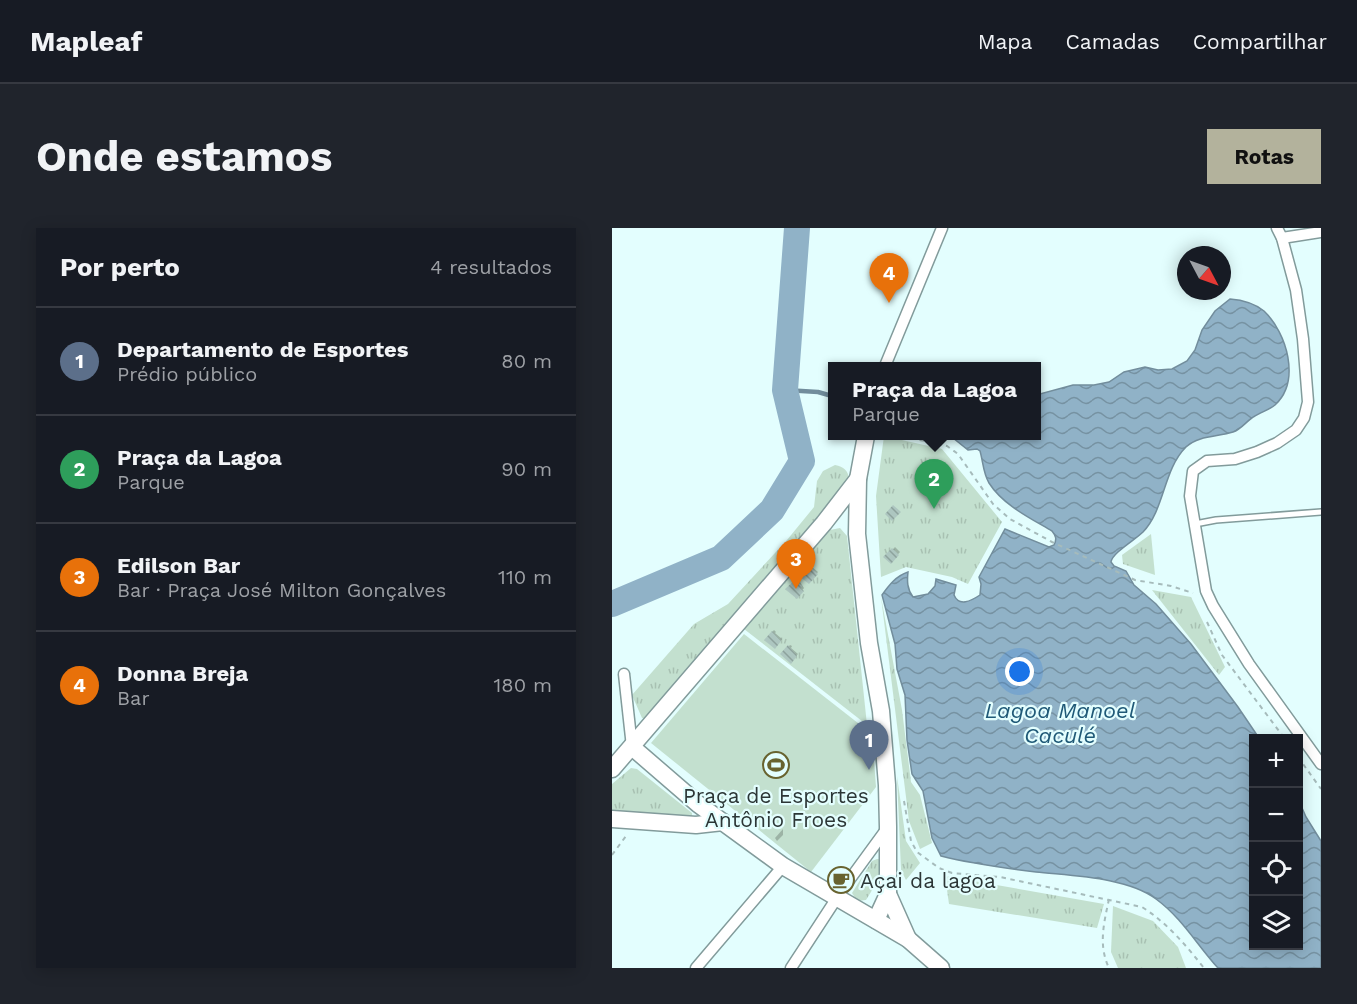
<!DOCTYPE html>
<html lang="pt">
<head>
<meta charset="utf-8">
<style>
  :root { --surface:#171b24; --page:#20242c; --text:#f1f3f6; --muted:#9ea1a6; --line:#363941; --accent:#b3b29c }
  body { margin:0; font-family:"Work Sans",sans-serif; background:var(--page); color:var(--text) }
  .controls { position:absolute; right:18px; bottom:18px; display:grid; overflow:hidden; border-radius:0px; box-shadow:0 3px 15px #0003 }
  .controls button { width:54px; height:54px; display:grid; place-items:center; padding:0; border:0; border-bottom:2px solid var(--line); background:var(--surface); color:var(--text); font:30px sans-serif }
  .compass { position:absolute; left:565px; top:18px; width:54px; height:54px; border-radius:50%; background:var(--surface); box-shadow:0 3px 15px #0003; rotate:131deg }
  .you { position:absolute; left:408px; top:444px; width:21px; height:21px; margin:-15px; border:4px solid #fff; border-radius:50%; background:#1a73e8; box-shadow:0 0 0 9px #1a73e833 }
  .badge { display:grid; place-items:center; width:39px; height:39px; border-radius:50%; background:var(--accent); color:#fff; font-size:20px; font-weight:700 }
  .pin { position:absolute; translate:-50% -50px; filter:drop-shadow(0 2px 3px #0008) }
  .pin::after { content:''; position:absolute; top:32px; width:21px; height:18px; background:inherit; clip-path:polygon(0 0,100% 0,50% 100%) }
  .popup { position:absolute; left:216px; top:134px; width:213px; height:78px; box-sizing:border-box; display:grid; place-content:center; border-radius:0px; background:var(--surface); filter:drop-shadow(0 2px 4px #0005); font-size:20px; white-space:nowrap; color:var(--muted) }
  .popup b { font-size:22px; color:var(--text) }
  .popup::after { content:''; position:absolute; left:50%; top:100%; margin-left:-12px; border:12px solid transparent; border-top-color:var(--surface) }
  .list { margin:0; padding:0; list-style:none }
  h2 { display:flex; justify-content:space-between; align-items:center; height:78px; margin:0; padding:0 24px; font-size:26px }
  h2 small { font-size:20px; font-weight:400; color:var(--muted) }
  .list li { display:grid; grid-template-columns:39px 1fr auto; gap:18px; align-items:center; box-sizing:border-box; height:108px; padding:0 24px; border-top:2px solid var(--line) }
  .list b { display:block; font-size:22px; white-space:nowrap }
  .list p { margin:0; font-size:20px; white-space:nowrap; color:var(--muted) }
  .list em { font-size:20px; font-style:normal; color:var(--muted) }
  .icon { flex:none; width:33px; height:33px; fill:none; stroke:currentColor; stroke-width:2; stroke-linecap:round; stroke-linejoin:round }
  .map { position:relative; flex:none; width:709px; height:740px; overflow:hidden; border-radius:0px }
  header { display:flex; align-items:center; gap:36px; box-sizing:border-box; height:84px; padding:0 30px; background:var(--surface); border-bottom:2px solid var(--line) }
  header strong { font-size:28px }
  nav { display:flex; gap:33px; margin-inline-start:auto; font-size:21px }
  .intro { display:flex; align-items:center; justify-content:space-between; box-sizing:border-box; height:144px; padding:0 36px }
  h1 { margin:0; font-size:42px }
  .button { padding:15px 27px; border-radius:0px; background:var(--accent); color:#111; font-size:21px; font-weight:700 }
  main { display:flex; gap:36px; padding:0 36px }
  aside { flex:1; background:var(--surface); border-radius:0px; box-shadow:0 3px 15px #0003 }
  .map>svg:first-child { display:block }
</style>
</head>
<body>
<header>
<strong>Mapleaf</strong>
<nav><a>Mapa</a><a>Camadas</a><a>Compartilhar</a></nav>
</header>
<div class="intro"><h1>Onde estamos</h1><a class="button">Rotas</a></div>
<main>
<aside>
<h2>Por perto<small>4 resultados</small></h2>
<ul class="list">
<li><span class="badge" style="background:#5c6f8a">1</span><div><b>Departamento de Esportes</b><p>Prédio público</p></div><em>80 m</em></li>
<li><span class="badge" style="background:#2e9e5b">2</span><div><b>Praça da Lagoa</b><p>Parque</p></div><em>90 m</em></li>
<li><span class="badge" style="background:#e8710a">3</span><div><b>Edilson Bar</b><p>Bar · Praça José Milton Gonçalves</p></div><em>110 m</em></li>
<li><span class="badge" style="background:#e8710a">4</span><div><b>Donna Breja</b><p>Bar</p></div><em>180 m</em></li>
</ul>
</aside>
<div class="map">
<svg width="709" height="740" viewBox="0 0 709 740">
  <defs>
    <pattern id="park-tufts" width="24" height="20" patternUnits="userSpaceOnUse" patternTransform="scale(1.5)"><rect width="24" height="20" fill="#c3e0cf"/><path d="M3 7l-1-3M5 7V3M7 7l1-3M15 17l-1-3M17 17v-4M19 17l1-3" fill="none" stroke="#a8c1b2"/></pattern>
    <pattern id="water-waves" width="16" height="10" patternUnits="userSpaceOnUse" patternTransform="scale(1.5)"><rect width="16" height="10" fill="#90b2c7"/><path d="M0 5q4-4 8 0t8 0" fill="none" stroke="#7692a2"/></pattern>
    <pattern id="building-back-hatch" width="6" height="6" patternUnits="userSpaceOnUse" patternTransform="scale(1.5)"><rect width="6" height="6" fill="#adc6c0"/><path d="M-1 5l2 2M0 0l6 6M5-1l2 2" fill="none" stroke="#8da29d"/></pattern>
  </defs>
  <rect width="100%" height="100%" fill="#e3fefe"/>
  <path fill="#c3e0cf" d="M132,406L260,506L264,559L199,644L39,515Z"/>
  <g fill="url(#park-tufts)">
    <path d="M272,208L330,221L390,294L356,356L340,349L294,339L269,349L264,268Z"/>
    <path d="M223,237C232,239 236,242 237,251L223,272L149,354L37,487L34,491L30,490L20,467L82,396L116,376L175,312L202,279L205,253L211,243Z"/>
    <path d="M228,300L235,308L255,497L132,401L218,302Z"/>
    <path d="M539,306L543,347L511,336L510,327Z"/>
    <path d="M540,362L579,369L613,439L607,447Z"/>
    <path d="M269,369L290,482L299,554L308,567L320,615L308,621L297,593Z"/>
    <path d="M19,540L25,541L80,585V591L0,584V556Z"/>
    <path d="M285,548L294,613L308,635L294,652L289,642Z"/>
    <path d="M265,631H268L273,641L254,672L245,673L240,665L260,633Z"/>
    <path d="M333,648L492,676L485,700L337,676Z"/>
    <path d="M501,678L541,693L566,719L574,740H506L499,724Z"/>
  </g>
  <path fill="url(#water-waves)" stroke="#728d9c" stroke-width="1.5" d="M618,71C631,72 642,75 652,83C675,105 689,153 663,177C657,182 649,184 643,188C635,192 630,201 621,204C606,209 587,207 574,219C551,242 553,281 531,304C523,312 500,325 499,334L502,338L514,343L522,357L544,376L579,416L626,479L647,510L642,511V718H686L687,573L694,589L709,613V740H606C585,717 570,690 544,671C515,649 460,648 424,644C392,640 360,636 329,628L320,610L311,563L300,546L295,512L293,467L285,441L283,416L270,367C277,357 284,348 296,344C295,353 295,361 301,369L316,366L323,358L324,351L344,357L342,367C347,379 359,373 368,367L369,356L367,349L393,301L437,319L442,317C445,311 444,308 440,303C418,290 391,277 377,255C371,245 371,233 368,223L365,221L356,222L341,210L328,208H424V167L461,157H482L497,154L512,144L533,139L546,142L560,141L575,133L583,122L590,102L603,83Z"/>
  <g fill="#0003">
    <path d="M283,319L288,324L279,334L274,329Z"/>
    <path d="M200,339L206,344L197,354L189,347L195,340L197,342Z"/>
    <path d="M186,351L192,360L185,369L176,361Z"/>
    <path d="M162,402L164,404L163,405L170,411L163,419L154,411Z"/>
    <path d="M178,417L180,418L179,420L186,426L178,434L170,426Z"/>
    <path d="M171,601V607L165,613L163,610Z"/>
  </g>
  <g fill="none" stroke-linecap="round" stroke-linejoin="round">
    <path stroke="#728d9c" stroke-width="4.5" d="M173,162L206,164L220,168"/>
    <path stroke="#90b2c7" stroke-width="26" d="M0,376L109,330L160,282L190,233L173,162L185,0"/>
  </g>
  <g fill="url(#building-back-hatch)">
    <path d="M281,277L289,284L280,293L273,286Z"/>
    <path d="M280,320L287,327L279,336L271,329Z"/>
    <path d="M198,339L206,346L197,356L187,348L192,341L194,343Z"/>
    <path d="M183,352L190,358L188,360L192,363L185,371L173,361Z"/>
    <path d="M160,403L169,413L163,421L152,412Z"/>
    <path d="M176,417L185,428L179,436L168,426Z"/>
  </g>
  <g fill="none" stroke-linecap="round" stroke-linejoin="round">
    <defs>
      <path id="lane" d="M583,296L604,292L709,284"/>
      <g id="street">
        <path d="M665,0L670,10L684,62L691,111L696,174L692,190L684,202L665,215L645,224L623,231L595,233L581,243L578,268L594,363L601,378L637,436L709,536"/>
        <path d="M670,10L709,4"/>
        <path d="M273,138L330,0"/>
        <path d="M12,446L20,519"/>
        <path d="M84,740L171,638"/>
        <path d="M179,740L230,662L276,599"/>
      </g>
      <g id="secondary">
        <path d="M254,208L246,251L245,306L257,415L269,483L275,557L276,599V666L264,692"/>
        <path d="M20,519L86,576L171,638L296,711L329,740"/>
        <path d="M0,541L212,295L246,251"/>
        <path d="M0,591L84,597L111,594"/>
        <path d="M276,666L296,711"/>
      </g>
    </defs>
    <use href="#lane" stroke="#829b9b" stroke-width="8"/>
    <use href="#street" stroke="#829b9b" stroke-width="13"/>
    <use href="#secondary" stroke="#829b9b" stroke-width="19"/>
    <g stroke="#a6bbbb" stroke-width="2" stroke-dasharray="4.5 4.5" stroke-linecap="butt">
      <path d="M290,208L335,218L346,226L381,276L398,291L440,314L523,352L559,358L581,365"/>
      <path d="M595,394L610,427L673,511"/>
      <path d="M686,529L709,561"/>
      <path d="M292,573L299,613L305,624L327,640L340,645L388,649L530,679C555,695 573,716 592,740"/>
      <path d="M0,627L14,608"/>
      <path d="M497,671C492,695 486,717 497,740"/>
    </g>
    <use href="#lane" stroke="#fff" stroke-width="5"/>
    <use href="#street" stroke="#fff" stroke-width="10"/>
    <use href="#secondary" stroke="#fff" stroke-width="16"/>
  </g>
  <defs>
    <symbol id="stadium-ring" viewBox="-11 -11 22 22"><circle r="9.5" fill="#e3fefe" stroke="#68632f" stroke-width="1.5"/><path d="M0-5a6.5 5 0 1 0 0 10a6.5 5 0 1 0 0-10ZM-3.5-1.8h7v3.6h-7Z" fill="#68632f"/></symbol>
    <symbol id="cafe-ring" viewBox="-11 -11 22 22"><circle r="9.5" fill="#e3fefe" stroke="#68632f" stroke-width="1.5"/><path d="M-5.5-4.5H6V0H3Q3 3.5 0 3.5H-2.5Q-5.5 3.5-5.5 0ZM3-3.2v2h1.7v-2ZM-6 4.5H4V6H-6Z" fill="#68632f"/></symbol>
  </defs>
  <g fill-rule="evenodd">
    <use href="#stadium-ring" x="149" y="522" width="30" height="30"/>
    <use href="#cafe-ring" x="214" y="637" width="30" height="30"/>
  </g>
  <g text-anchor="middle" dominant-baseline="central" stroke-width="4.5" stroke-linejoin="round" paint-order="stroke">
    <g font-size="21" fill="#2c3636" stroke="#e3fefe">
      <text x="164" y="567">Praça de Esportes<tspan x="164" dy="24">Antônio Froes</tspan></text>
      <text x="248" y="652" text-anchor="start">Açai da lagoa</text>
    </g>
    <g font-size="22" font-style="italic" fill="#1f5977" stroke="#e3fefe">
      <text x="448" y="482">Lagoa Manoel<tspan x="448" dy="25">Caculé</tspan></text>
    </g>
  </g>
</svg>
<div class="controls">
<button>+</button>
<button>−</button>
<button><svg class="icon" aria-label="locate" viewBox="0 0 24 24"><circle cx="12" cy="12" r="6"/><path d="M12 2v4M12 18v4M2 12h4M18 12h4"/></svg></button>
<button><svg class="icon" aria-label="layers" viewBox="0 0 24 24"><path d="M12 4l9 5-9 5-9-5zM3 14l9 5 9-5"/></svg></button>
</div>
<svg class="compass" viewBox="-18 -18 36 36"><path d="M0-13l5 13h-10z" fill="#e53935"/><path d="M0 13l5-13h-10z" fill="#9ea1a6"/></svg>
<div class="you"></div>
<div class="pin badge" style="left:257px;top:542px;background:#5c6f8a">1</div>
<div class="pin badge" style="left:322px;top:281px;background:#2e9e5b">2</div>
<div class="popup"><b>Praça da Lagoa</b>Parque</div>
<div class="pin badge" style="left:184px;top:361px;background:#e8710a">3</div>
<div class="pin badge" style="left:277px;top:75px;background:#e8710a">4</div>
</div>
</main>
</body>
</html>
